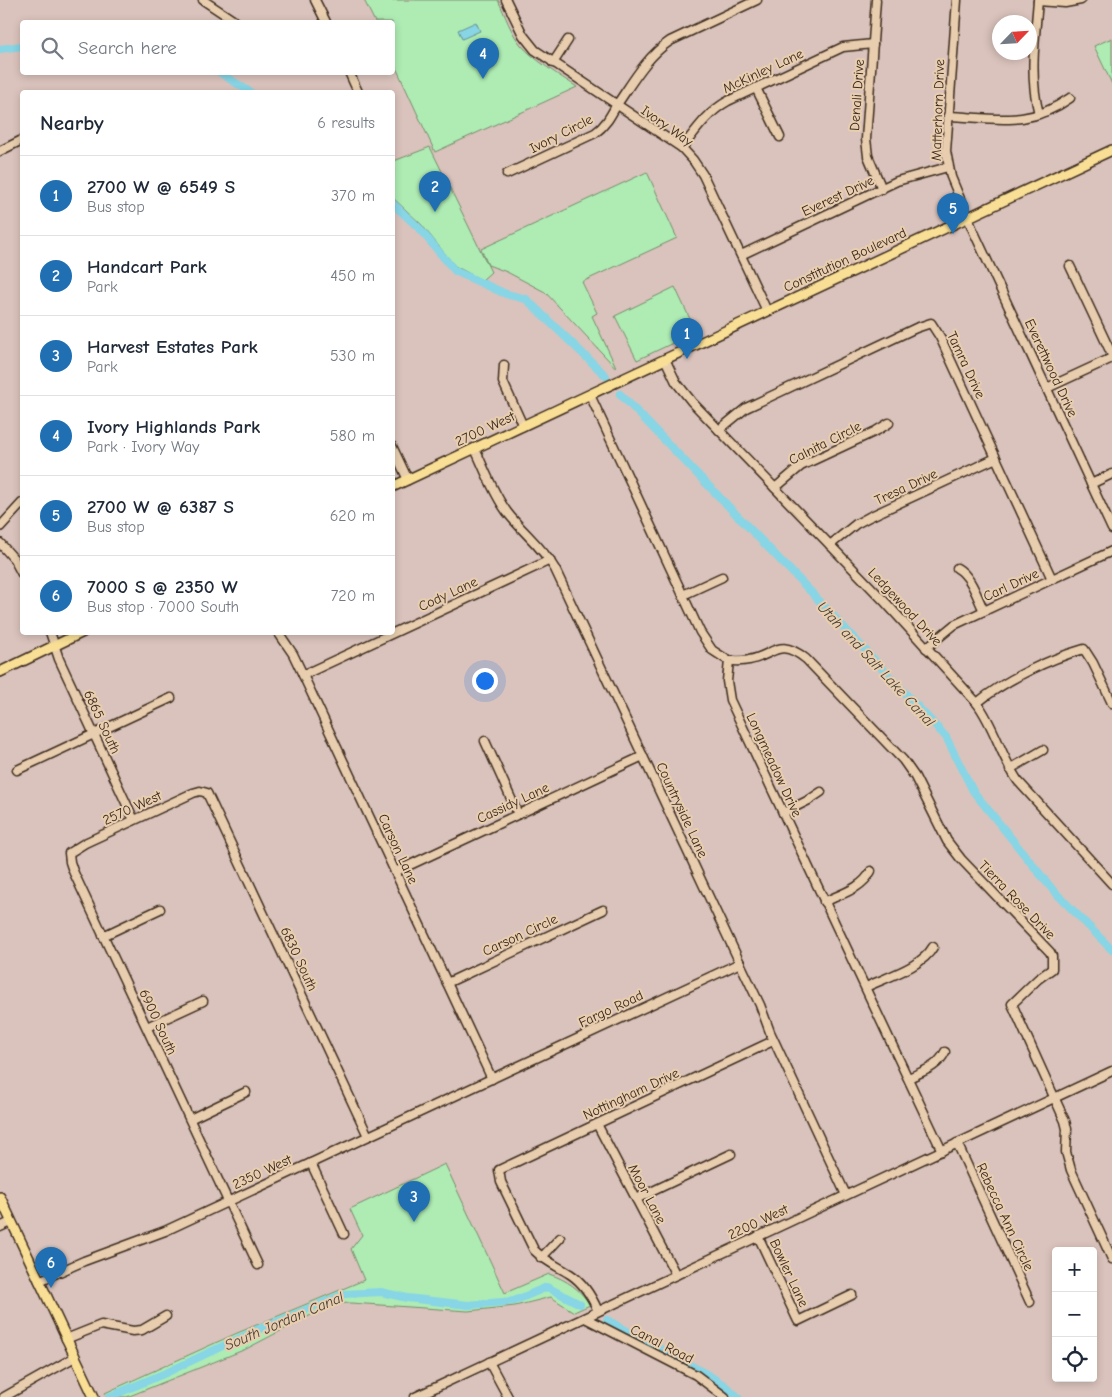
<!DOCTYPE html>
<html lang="en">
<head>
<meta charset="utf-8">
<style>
  :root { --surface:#fff; --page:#f2f2f3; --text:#1f2937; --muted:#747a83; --line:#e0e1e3; --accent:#1f6fb2 }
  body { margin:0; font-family:"Comic Neue",sans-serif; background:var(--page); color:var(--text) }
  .controls { position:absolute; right:15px; bottom:15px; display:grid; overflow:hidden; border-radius:5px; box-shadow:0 2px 8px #0003 }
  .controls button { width:45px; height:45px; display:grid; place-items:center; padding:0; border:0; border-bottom:1px solid var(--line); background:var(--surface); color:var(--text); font:25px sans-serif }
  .compass { position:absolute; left:992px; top:15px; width:45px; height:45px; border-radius:50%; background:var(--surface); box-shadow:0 2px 8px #0003; rotate:65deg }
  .you { position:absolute; left:484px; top:680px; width:18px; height:18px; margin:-12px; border:4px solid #fff; border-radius:50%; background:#1a73e8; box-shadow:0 0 0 8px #1a73e833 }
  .badge { display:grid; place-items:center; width:32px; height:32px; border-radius:50%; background:var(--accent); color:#fff; font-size:16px; font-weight:700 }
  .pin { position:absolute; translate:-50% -41px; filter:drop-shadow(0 1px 2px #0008) }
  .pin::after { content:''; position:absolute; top:26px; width:18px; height:15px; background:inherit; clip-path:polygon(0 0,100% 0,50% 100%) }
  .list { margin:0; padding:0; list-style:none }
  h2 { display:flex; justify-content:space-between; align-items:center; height:65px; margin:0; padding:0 20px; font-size:21px }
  h2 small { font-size:16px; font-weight:400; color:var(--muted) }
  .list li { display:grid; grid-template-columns:32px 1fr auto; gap:15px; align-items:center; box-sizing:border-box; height:80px; padding:0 20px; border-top:1px solid var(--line) }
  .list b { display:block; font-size:19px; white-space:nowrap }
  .list p { margin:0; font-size:16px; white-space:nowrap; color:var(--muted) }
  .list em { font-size:16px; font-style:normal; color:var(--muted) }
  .icon { flex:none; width:28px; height:28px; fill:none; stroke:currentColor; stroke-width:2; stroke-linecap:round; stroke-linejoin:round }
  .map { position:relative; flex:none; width:1112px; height:1397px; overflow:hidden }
  .search { position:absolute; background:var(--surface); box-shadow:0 2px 8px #0003; left:20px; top:20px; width:375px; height:55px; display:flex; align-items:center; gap:12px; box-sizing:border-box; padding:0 18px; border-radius:5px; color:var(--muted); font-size:19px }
  .panel { position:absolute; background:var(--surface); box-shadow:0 2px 8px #0003; left:20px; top:90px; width:375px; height:545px; border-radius:5px }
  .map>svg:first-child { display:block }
</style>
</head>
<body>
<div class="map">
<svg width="1112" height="1397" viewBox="0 0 1112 1397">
  <rect width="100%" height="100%" fill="#dac3bc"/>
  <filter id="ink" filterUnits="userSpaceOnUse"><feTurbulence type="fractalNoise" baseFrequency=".02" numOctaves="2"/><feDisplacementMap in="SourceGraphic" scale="10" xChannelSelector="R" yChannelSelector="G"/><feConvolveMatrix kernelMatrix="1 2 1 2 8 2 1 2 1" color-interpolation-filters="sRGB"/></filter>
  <g filter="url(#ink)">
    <g fill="#aeecb4" stroke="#748b69">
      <path d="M364,0H498C505,15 511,33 521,45C534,60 560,76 577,87L435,152L393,61L392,22H375Z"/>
      <path d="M1112,38V84L1094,46Z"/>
      <path d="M430,147L491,272L482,280L455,266L421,224L393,198L394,161Z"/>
      <path d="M647,172L677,238L582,282L597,313L592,316L617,369L545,292L507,272L488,265L481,249Z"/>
      <path d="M675,287L696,332L637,360L615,316Z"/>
      <path d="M445,1164L505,1293L549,1274C567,1280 580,1289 590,1305L574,1312L551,1297L515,1306L468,1311L351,1303L332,1304L246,1349L127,1397H107L105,1393L235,1334L364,1280L351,1249L362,1235L350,1209Z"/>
    </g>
    <path fill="#87d5e5" stroke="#699195" d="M476,22L480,31L462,39L458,30Z"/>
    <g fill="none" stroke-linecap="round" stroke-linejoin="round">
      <g stroke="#87d5e5" stroke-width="8">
        <path d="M0,49L22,46"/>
        <path d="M219,72L250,92"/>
        <path d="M392,203L418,227L455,271L506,294L526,299L606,376"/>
        <path d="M620,394L812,593L946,737L973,791L1053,890L1112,950"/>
        <path d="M607,1320L710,1376L724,1385L738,1397"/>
        <path d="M109,1397L168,1372L250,1333L344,1294L381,1292L407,1298L468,1305L514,1301L547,1287L580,1304"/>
      </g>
      <defs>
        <g id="minor">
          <path d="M203,0L236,22"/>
          <path d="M315,0L326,22"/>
          <path d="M506,0L523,35L535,50L682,148L693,160L703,175L767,311"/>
          <path d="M876,0L866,139L868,156L882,189"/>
          <path d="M957,0L946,151L951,177L973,230L1112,529"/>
          <path d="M1038,0C1035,39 1029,76 1039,114"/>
          <path d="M1038,1L1065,3L1081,0"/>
          <path d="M553,63L568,40"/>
          <path d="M349,72L358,92"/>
          <path d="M756,88L780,137"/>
          <path d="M948,116C996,118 1028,128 1070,98"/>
          <path d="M682,148C696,130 708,112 728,101L843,47L873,44"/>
          <path d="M0,151L22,140"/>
          <path d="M507,174L595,133C605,126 610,117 616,106C632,83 646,57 670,41L757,0"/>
          <path d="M741,255L897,181L948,167"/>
          <path d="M1070,266L1112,355"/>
          <path d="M665,359L676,382L692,402L886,603L977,703C995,727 1001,757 1018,781L1112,884"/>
          <path d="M504,365L503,382L523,426"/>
          <path d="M1047,388L1112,358"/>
          <path d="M590,395L700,632L712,650L729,661L727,681L730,700L942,1151"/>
          <path d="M719,430L746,408L916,328L931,323L940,337L1052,579"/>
          <path d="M392,446L408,480"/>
          <path d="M475,449C485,470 493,493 507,512C523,533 541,545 555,569L740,963L760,1005L770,1032L846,1195"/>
          <path d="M1091,484L1112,474"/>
          <path d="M775,488L801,466L876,431L889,423"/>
          <path d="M0,527L22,503"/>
          <path d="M0,543L14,559L22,574"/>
          <path d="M830,545L856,524L869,517L996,458"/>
          <path d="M957,568C971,576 977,597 984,611"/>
          <path d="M683,595L722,577"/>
          <path d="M50,632L59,659L134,820"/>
          <path d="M278,632L293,654L303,675L492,1079"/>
          <path d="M926,648L954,625L1112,551"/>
          <path d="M729,661C735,661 742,662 749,660C775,655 778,637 806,659L903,760L915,777L947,841L961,859L1050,952L1052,956V969L1038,979L1012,1004L1065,1121L1067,1129L1066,1152L1071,1170L1112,1259"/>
          <path d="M303,675L550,560"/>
          <path d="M977,703C1005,680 1049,659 1084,649L1093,663L1112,703"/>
          <path d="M485,741L518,814"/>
          <path d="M1010,769L1043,750"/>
          <path d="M17,770L171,698"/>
          <path d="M783,813L809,800L821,792"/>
          <path d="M395,872L643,756"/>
          <path d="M824,902C841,894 863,888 871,871"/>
          <path d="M103,936L160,909"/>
          <path d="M447,983L603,910"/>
          <path d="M866,987C887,977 922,967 933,947"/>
          <path d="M147,1027L203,1001"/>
          <path d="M909,1078C923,1071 938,1067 945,1052"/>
          <path d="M190,1119L246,1092"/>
          <path d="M597,1124L676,1275"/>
          <path d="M957,1143L1030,1302"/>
          <path d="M311,1163L344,1234"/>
          <path d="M636,1199L731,1154"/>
          <path d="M0,1227L11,1222"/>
          <path d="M758,1236L798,1321L852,1295"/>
          <path d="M541,1258L560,1238"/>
          <path d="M258,1265L73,871L70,862L69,853L85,843L193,793L200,791L207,793L368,1136"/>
          <path d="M39,1281L84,1261L165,1231L740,963"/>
          <path d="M598,1311C592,1297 584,1283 570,1274C557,1266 545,1261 534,1250L501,1182L499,1170L773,1041"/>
          <path d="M585,1318L696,1375L725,1397"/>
          <path d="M66,1339L101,1325L133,1331L142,1330L166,1316"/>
          <path d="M489,1362L508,1397"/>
          <path d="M4,1397L75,1357"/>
          <path d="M415,1397L1112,1071"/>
        </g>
        <g id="major">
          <path d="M392,487L1112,150"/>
          <path d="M0,672L83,632"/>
          <path d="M0,1197L94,1397"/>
        </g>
      </defs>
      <use href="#minor" stroke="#3b2a1e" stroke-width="11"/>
      <use href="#major" stroke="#3b2a1e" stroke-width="12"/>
      <use href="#minor" stroke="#e8ceaf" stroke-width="8"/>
      <use href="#major" stroke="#f9df96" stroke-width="9"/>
    </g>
  </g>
  <g text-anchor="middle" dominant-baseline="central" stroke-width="4" stroke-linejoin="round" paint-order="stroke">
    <g font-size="14" fill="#3b2a1e" stroke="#e8ceaf">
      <text transform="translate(763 71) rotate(-25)">McKinley Lane</text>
      <text transform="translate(857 95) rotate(-86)">Denali Drive</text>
      <text transform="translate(938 110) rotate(-88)">Matterhorn Drive</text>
      <text transform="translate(667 126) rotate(35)">Ivory Way</text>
      <text transform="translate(561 134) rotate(-27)">Ivory Circle</text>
      <text transform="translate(838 196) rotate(-25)">Everest Drive</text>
      <text transform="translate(845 260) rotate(-25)">Constitution Boulevard</text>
      <text transform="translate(966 365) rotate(65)">Tamra Drive</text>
      <text transform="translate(1051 368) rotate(65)">Everettwood Drive</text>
      <text transform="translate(485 429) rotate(-25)">2700 West</text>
      <text transform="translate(825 443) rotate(-27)">Calnita Circle</text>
      <text transform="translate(906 487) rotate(-25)">Tresa Drive</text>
      <text transform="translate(1011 585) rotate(-25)">Carl Drive</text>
      <text transform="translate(448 594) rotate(-25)">Cody Lane</text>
      <text transform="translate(905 607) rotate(47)">Ledgewood Drive</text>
      <text transform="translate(102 722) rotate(65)">6865 South</text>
      <text transform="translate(774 765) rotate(65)">Longmeadow Drive</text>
      <text transform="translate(513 803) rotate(-25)">Cassidy Lane</text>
      <text transform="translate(132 808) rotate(-25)">2570 West</text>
      <text transform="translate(682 810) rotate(65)">Countryside Lane</text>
      <text transform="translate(398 849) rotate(65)">Carson Lane</text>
      <text transform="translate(1017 900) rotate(46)">Tierra Rose Drive</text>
      <text transform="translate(520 935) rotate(-25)">Carson Circle</text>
      <text transform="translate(299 959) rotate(65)">6830 South</text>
      <text transform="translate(611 1009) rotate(-25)">Fargo Road</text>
      <text transform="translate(158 1022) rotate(65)">6900 South</text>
      <text transform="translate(631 1094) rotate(-25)">Nottingham Drive</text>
      <text transform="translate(262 1172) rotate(-25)">2350 West</text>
      <text transform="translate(647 1194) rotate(62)">Moor Lane</text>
      <text transform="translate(1005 1217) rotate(65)">Rebecca Ann Circle</text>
      <text transform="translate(758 1222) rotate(-25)">2200 West</text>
      <text transform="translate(789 1273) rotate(65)">Bowler Lane</text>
      <text transform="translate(662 1344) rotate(27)">Canal Road</text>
    </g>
    <g font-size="15" font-style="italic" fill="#433b32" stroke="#e8ceaf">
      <text transform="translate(876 664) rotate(47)">Utah and Salt Lake Canal</text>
      <text transform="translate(284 1321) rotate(-23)">South Jordan Canal</text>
    </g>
  </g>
</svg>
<div class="controls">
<button>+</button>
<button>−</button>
<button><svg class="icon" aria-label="locate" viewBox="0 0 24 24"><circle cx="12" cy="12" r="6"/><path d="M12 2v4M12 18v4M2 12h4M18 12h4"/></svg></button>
</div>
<svg class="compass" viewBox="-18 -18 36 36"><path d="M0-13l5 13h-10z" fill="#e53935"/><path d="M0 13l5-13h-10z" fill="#747a83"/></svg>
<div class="you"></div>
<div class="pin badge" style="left:687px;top:359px">1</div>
<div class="pin badge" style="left:435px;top:212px">2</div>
<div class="pin badge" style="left:414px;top:1222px">3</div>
<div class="pin badge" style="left:483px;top:79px">4</div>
<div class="pin badge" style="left:953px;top:234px">5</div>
<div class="pin badge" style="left:51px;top:1288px">6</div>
<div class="search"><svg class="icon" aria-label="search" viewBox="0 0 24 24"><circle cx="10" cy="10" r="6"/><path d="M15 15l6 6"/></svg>Search here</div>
<section class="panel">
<h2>Nearby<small>6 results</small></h2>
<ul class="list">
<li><span class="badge">1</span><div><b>2700 W @ 6549 S</b><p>Bus stop</p></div><em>370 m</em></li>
<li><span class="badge">2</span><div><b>Handcart Park</b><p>Park</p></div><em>450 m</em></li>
<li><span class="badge">3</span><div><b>Harvest Estates Park</b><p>Park</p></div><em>530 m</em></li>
<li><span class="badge">4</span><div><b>Ivory Highlands Park</b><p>Park · Ivory Way</p></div><em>580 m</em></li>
<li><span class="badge">5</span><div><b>2700 W @ 6387 S</b><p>Bus stop</p></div><em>620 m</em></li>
<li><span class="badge">6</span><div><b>7000 S @ 2350 W</b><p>Bus stop · 7000 South</p></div><em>720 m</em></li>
</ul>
</section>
</div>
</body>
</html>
